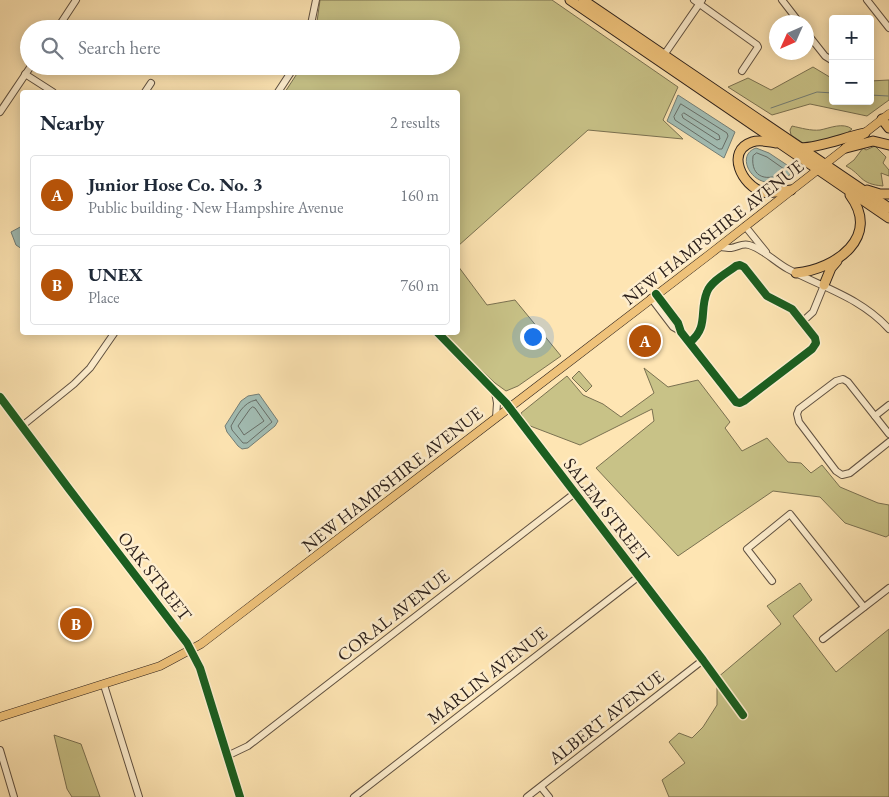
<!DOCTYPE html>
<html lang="en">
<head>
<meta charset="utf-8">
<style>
  :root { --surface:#fff; --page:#f2f2f3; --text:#1f2937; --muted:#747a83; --line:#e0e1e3; --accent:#b45309 }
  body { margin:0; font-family:"EB Garamond",serif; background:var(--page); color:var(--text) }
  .controls { position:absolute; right:15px; top:15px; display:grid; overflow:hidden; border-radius:5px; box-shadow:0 2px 12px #0003 }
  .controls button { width:45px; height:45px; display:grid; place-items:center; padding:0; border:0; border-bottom:1px solid var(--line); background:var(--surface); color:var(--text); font:25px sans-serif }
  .compass { position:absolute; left:769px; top:15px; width:45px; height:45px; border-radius:50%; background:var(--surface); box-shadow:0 2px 12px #0003; rotate:225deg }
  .you { position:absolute; left:532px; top:336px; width:18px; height:18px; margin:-12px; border:4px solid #fff; border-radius:50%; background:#1a73e8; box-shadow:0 0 0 8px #1a73e833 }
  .badge { display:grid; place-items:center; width:32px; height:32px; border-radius:50%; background:var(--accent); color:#fff; font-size:16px; font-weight:700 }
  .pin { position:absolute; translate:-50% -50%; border:2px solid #fff; box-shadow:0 1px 5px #0006 }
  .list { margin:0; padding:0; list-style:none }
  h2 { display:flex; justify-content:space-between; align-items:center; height:65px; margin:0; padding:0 20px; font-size:21px }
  h2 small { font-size:16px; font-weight:400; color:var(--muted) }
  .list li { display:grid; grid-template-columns:32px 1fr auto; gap:15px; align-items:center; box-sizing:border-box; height:80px; margin:0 10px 10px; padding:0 10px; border:1px solid var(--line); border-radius:5px }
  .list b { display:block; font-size:19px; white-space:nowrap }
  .list p { margin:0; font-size:16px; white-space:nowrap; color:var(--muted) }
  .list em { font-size:16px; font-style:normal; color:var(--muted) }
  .icon { flex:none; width:28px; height:28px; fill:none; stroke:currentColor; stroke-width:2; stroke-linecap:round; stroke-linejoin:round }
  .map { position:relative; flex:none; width:889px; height:797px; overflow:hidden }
  .search { position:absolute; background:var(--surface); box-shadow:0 2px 12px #0003; left:20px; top:20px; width:440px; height:55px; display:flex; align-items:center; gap:12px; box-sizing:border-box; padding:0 18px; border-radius:28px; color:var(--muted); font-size:19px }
  .panel { position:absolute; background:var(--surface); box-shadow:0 2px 12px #0003; left:20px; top:90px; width:440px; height:245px; border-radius:5px }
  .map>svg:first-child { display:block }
</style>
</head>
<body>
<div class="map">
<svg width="889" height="797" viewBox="0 0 889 797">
  <rect width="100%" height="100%" fill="#fee5b3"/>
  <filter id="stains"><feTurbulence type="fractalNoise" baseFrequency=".004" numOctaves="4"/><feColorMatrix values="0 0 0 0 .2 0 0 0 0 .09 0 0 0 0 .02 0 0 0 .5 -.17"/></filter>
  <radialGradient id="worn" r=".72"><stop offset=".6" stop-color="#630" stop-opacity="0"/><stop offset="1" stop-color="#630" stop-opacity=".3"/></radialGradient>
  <g fill="#c8c287" stroke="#7a7151">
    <path d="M320,0H552L678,87L663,120L683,139L588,130L458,246V92H285L302,66H451V29H316Z"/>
    <path d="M813,67L833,79V101H870V81L889,80V100L867,116L810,104L772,115L728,87L748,78L771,90Z"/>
    <path d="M792,126C801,128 811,131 820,130C830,128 843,122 852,129L846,134L806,145L791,135L790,130Z"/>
    <path d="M875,146L886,157L883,163L889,170V176L881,173L883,186C859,184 863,175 846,166L854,160L863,148L866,150Z"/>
    <path d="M458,266L487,305L515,300L561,356L518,386L506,391L495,383L441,333L458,332Z"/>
    <path d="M644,368L668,387L698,380L730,422L725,428L742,451L767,438L788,462L801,463L811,473L822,465L840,487L878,503L889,505V535L886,537L845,523L820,497L773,491L678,556L596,468L654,421L652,409L580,445L525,424L521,413L567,376L583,395L603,404L621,417L654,393Z"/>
    <path d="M579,371L592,386L586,392L572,378Z"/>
    <path d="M800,583L812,600L793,616L836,672L889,629V797H669L662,780L685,763L669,742L679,733L692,738L703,727L717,705V678L781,624L767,606Z"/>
    <path d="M54,735L81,744L100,797H72L67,789Z"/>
  </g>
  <g fill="#a2bdb4" stroke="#737e77">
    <path d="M678,95L735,132L724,158L667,121Z"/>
    <path d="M756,148L769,153L793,169V171C790,176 785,178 780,180C755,192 733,156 756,148Z"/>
    <path d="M22,226V249L16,245L11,232Z"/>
    <path d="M259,394L278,421L275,426L248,448L242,449L238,446L227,432L225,426L241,401L248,396Z"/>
  </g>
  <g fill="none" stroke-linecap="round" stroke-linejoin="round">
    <g stroke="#676e68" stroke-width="1">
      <path d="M681,104L727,133L728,136L722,149H719L675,120L674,117Z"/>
      <path d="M684,113L719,135L720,139L717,140L683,118L682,115Z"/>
      <path d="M757,153L767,157L784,169V172C769,182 750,179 753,156Z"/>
      <path d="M256,400L272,422L247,443H243L232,430L231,426C237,416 243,402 256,400Z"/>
      <path d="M253,407L255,408L264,421L244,435L238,426L250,409Z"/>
    </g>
    <g stroke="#737e77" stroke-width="1">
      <path d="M870,95L888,96"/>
      <path d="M771,108L817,92L833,93"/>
    </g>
    <defs>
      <g id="minor">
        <path d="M694,0L757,45L758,47L742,71"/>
        <path d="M782,0L799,22"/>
        <path d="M867,0L889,28"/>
        <path d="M57,29L76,0"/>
        <path d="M310,29L316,0"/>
        <path d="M806,32L825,56L833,61"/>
        <path d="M664,55L702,0"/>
        <path d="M25,74L53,92"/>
        <path d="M145,92L151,83"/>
        <path d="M278,92L295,66"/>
        <path d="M0,112L31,66"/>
        <path d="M745,226L766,252"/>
        <path d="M719,247C723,247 727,248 731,248C738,247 742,243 749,245C763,249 775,262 788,269C824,288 861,298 889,329"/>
        <path d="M656,294L678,323L681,332L736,402L740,403L744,401L812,349L816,343L815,338L792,309L767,296L744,267L740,265L736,266C727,273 711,281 707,292C699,311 709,327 690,342"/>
        <path d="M651,298L673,327L680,331"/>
        <path d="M802,322L813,312L824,285"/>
        <path d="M437,332L506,403L703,660L743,715"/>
        <path d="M495,392L497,403L496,418"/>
        <path d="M0,397L69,489L187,643L200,668L240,797"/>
        <path d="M875,416L889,405"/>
        <path d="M22,426L74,384L90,368L115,332"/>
        <path d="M889,434L848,382L843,379L836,381L799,409L797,414L799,422L836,471L842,475L850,473L889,442"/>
        <path d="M772,581L747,549L790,514L864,607"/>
        <path d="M823,639L889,588"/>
        <path d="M104,685L139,797"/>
        <path d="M0,750L14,797"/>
        <path d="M227,756L248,746L575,493"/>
        <path d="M541,787L549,797"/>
        <path d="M354,797L638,577"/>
        <path d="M527,797L703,660"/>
      </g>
      <path id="major" d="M0,717L160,666L201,644L710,254L889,114"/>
      <g id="highway">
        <path d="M570,0L889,218"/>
        <path d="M583,0L889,208"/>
        <path d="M882,119L889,128"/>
        <path d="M776,143C769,142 760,139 752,142C725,151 742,186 763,192C772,194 782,191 791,190"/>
        <path d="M800,148C822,147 842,138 865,133"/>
        <path d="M846,148L873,141L889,145"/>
        <path d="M867,190L880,194H889"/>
        <path d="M796,273C836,269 881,237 850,195"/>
        <path d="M824,285L831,268L837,261"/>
      </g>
    </defs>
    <use href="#minor" stroke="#605141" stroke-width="8"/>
    <use href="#major" stroke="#2c201b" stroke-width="9"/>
    <use href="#highway" stroke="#2c201b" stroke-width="11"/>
    <use href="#minor" stroke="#feeece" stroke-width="6"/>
    <use href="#major" stroke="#efc27a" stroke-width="8"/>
    <use href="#highway" stroke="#efc27a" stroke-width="9"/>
    <defs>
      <g id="cycleway">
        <path d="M656,294L678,323L681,332L736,402L740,403L744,401L812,349L816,343L815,338L792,309L767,296L744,267L740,265L736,266C727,273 711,281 707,292C699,311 709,327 690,342"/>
        <path d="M437,332L506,403L703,660L743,715"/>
        <path d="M0,397L69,489L187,643L200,668L240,797"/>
      </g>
    </defs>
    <use href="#cycleway" stroke="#feeece" stroke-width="11"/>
    <use href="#cycleway" stroke="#1b5e20" stroke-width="8"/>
  </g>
  <g text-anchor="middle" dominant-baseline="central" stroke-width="5" stroke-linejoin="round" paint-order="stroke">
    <g font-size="18" fill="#2c201b" stroke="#feeece">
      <text transform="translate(713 232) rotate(-38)">NEW HAMPSHIRE AVENUE</text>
      <text transform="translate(392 479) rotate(-38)">NEW HAMPSHIRE AVENUE</text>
      <text transform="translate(607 510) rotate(52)">SALEM STREET</text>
      <text transform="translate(155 576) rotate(52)">OAK STREET</text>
      <text transform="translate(393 615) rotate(-38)">CORAL AVENUE</text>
      <text transform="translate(487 675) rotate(-38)">MARLIN AVENUE</text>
      <text transform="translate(606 717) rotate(-38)">ALBERT AVENUE</text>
    </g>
  </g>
  <rect width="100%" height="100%" filter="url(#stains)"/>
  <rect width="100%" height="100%" fill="url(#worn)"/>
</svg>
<div class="controls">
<button>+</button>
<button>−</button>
</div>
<svg class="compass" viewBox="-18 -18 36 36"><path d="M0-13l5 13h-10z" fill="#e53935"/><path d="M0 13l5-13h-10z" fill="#747a83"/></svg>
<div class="you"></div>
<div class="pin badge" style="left:645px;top:341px">A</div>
<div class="pin badge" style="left:76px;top:624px">B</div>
<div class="search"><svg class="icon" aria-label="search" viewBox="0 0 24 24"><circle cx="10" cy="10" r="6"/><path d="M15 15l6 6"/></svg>Search here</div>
<section class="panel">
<h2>Nearby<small>2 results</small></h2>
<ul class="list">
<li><span class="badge">A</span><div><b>Junior Hose Co. No. 3</b><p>Public building · New Hampshire Avenue</p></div><em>160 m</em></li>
<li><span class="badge">B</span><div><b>UNEX</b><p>Place</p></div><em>760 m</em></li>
</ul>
</section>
</div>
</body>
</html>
